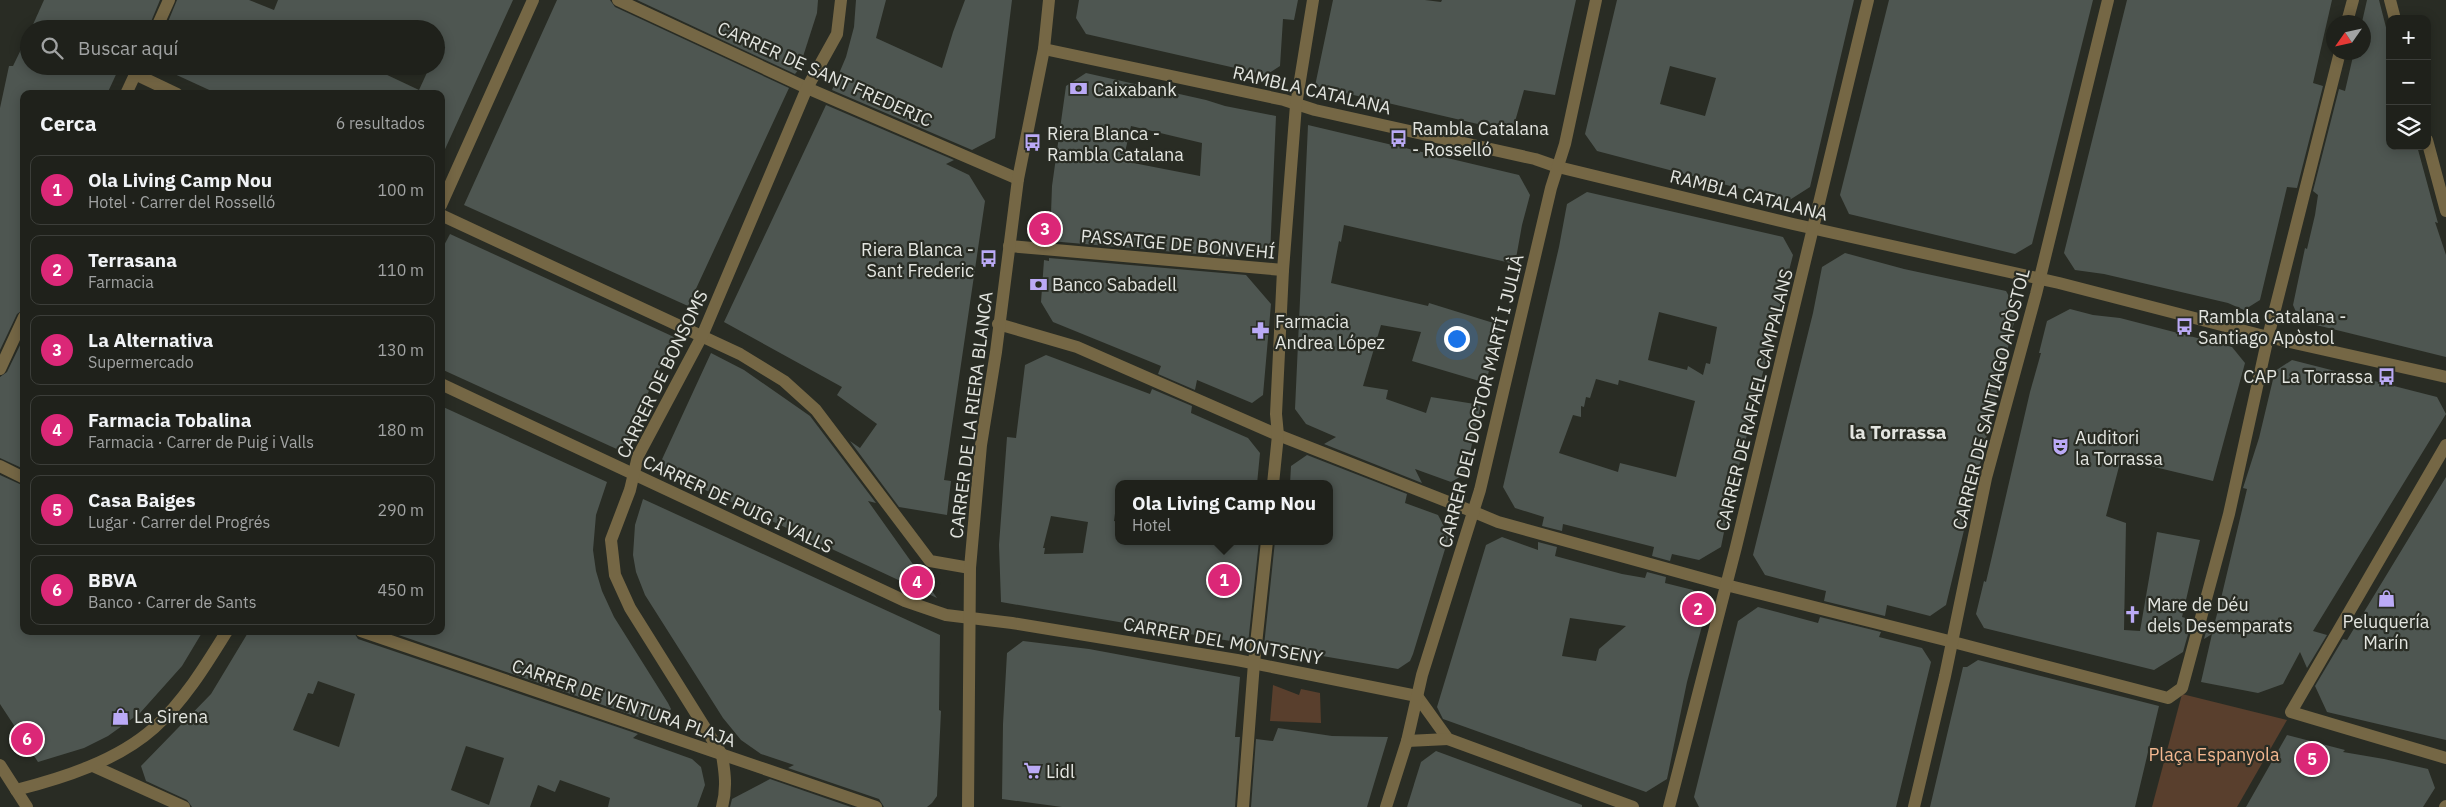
<!DOCTYPE html>
<html lang="es">
<head>
<meta charset="utf-8">
<style>
  :root { --surface:#1f211b; --page:#272924; --text:#f1f3f6; --muted:#a1a3a3; --line:#3c3e3a; --accent:#db2777 }
  body { margin:0; font-family:"IBM Plex Sans",sans-serif; background:var(--page); color:var(--text) }
  .controls { position:absolute; right:15px; top:15px; display:grid; overflow:hidden; border-radius:10px; box-shadow:0 2px 12px #0003 }
  .controls button { width:45px; height:45px; display:grid; place-items:center; padding:0; border:0; border-bottom:1px solid var(--line); background:var(--surface); color:var(--text); font:25px sans-serif }
  .compass { position:absolute; left:2326px; top:15px; width:45px; height:45px; border-radius:50%; background:var(--surface); box-shadow:0 2px 12px #0003; rotate:236deg }
  .you { position:absolute; left:1456px; top:338px; width:18px; height:18px; margin:-12px; border:4px solid #fff; border-radius:50%; background:#1a73e8; box-shadow:0 0 0 8px #1a73e833 }
  .badge { display:grid; place-items:center; width:32px; height:32px; border-radius:50%; background:var(--accent); color:#fff; font-size:16px; font-weight:700 }
  .pin { position:absolute; translate:-50% -50%; border:2px solid #fff; box-shadow:0 1px 5px #0006 }
  .popup { position:absolute; left:1115px; top:480px; width:218px; height:65px; box-sizing:border-box; display:grid; place-content:center; border-radius:10px; background:var(--surface); filter:drop-shadow(0 1px 4px #0005); font-size:16px; white-space:nowrap; color:var(--muted) }
  .popup b { font-size:19px; color:var(--text) }
  .popup::after { content:''; position:absolute; left:50%; top:100%; margin-left:-10px; border:10px solid transparent; border-top-color:var(--surface) }
  .list { margin:0; padding:0; list-style:none }
  h2 { display:flex; justify-content:space-between; align-items:center; height:65px; margin:0; padding:0 20px; font-size:21px }
  h2 small { font-size:16px; font-weight:400; color:var(--muted) }
  .list li { display:grid; grid-template-columns:32px 1fr auto; gap:15px; align-items:center; box-sizing:border-box; height:70px; margin:0 10px 10px; padding:0 10px; border:1px solid var(--line); border-radius:10px }
  .list b { display:block; font-size:19px; white-space:nowrap }
  .list p { margin:0; font-size:16px; white-space:nowrap; color:var(--muted) }
  .list em { font-size:16px; font-style:normal; color:var(--muted) }
  .icon { flex:none; width:28px; height:28px; fill:none; stroke:currentColor; stroke-width:2; stroke-linecap:round; stroke-linejoin:round }
  .map { position:relative; flex:none; width:2446px; height:807px; overflow:hidden }
  .search { position:absolute; background:var(--surface); box-shadow:0 2px 12px #0003; left:20px; top:20px; width:425px; height:55px; display:flex; align-items:center; gap:12px; box-sizing:border-box; padding:0 18px; border-radius:28px; color:var(--muted); font-size:19px }
  .panel { position:absolute; background:var(--surface); box-shadow:0 2px 12px #0003; left:20px; top:90px; width:425px; height:545px; border-radius:10px }
  .map>svg:first-child { display:block }
</style>
</head>
<body>
<div class="map">
<svg width="2446" height="807" viewBox="0 0 2446 807">
  <rect width="100%" height="100%" fill="#292c24"/>
  <g fill="#593f2d">
    <path d="M1273,685L1299,695L1301,689L1320,693L1321,723L1270,721Z"/>
    <path d="M2182,694L2287,720L2237,807H2152Z"/>
  </g>
  <g fill="#4e5651" fill-rule="evenodd">
    <path d="M44,0H160L148,29H31Z"/>
    <path d="M177,0H249L274,10L278,0H513L441,158V94H218L157,66H386L383,73L419,90L430,66H436V29H165Z"/>
    <path d="M557,0H610L615,7L789,88L688,306L464,205Z"/>
    <path d="M637,0H818L817,13L799,69L795,74Z"/>
    <path d="M856,0H886L876,38L942,68L953,32L965,0H1012L995,138L972,150L832,90L846,57L854,27Z"/>
    <path d="M1079,0H1298L1294,20L1283,19L1280,66L1266,75L1086,34L1076,18Z"/>
    <path d="M1333,0H1425L1441,2L1442,0H1576L1555,95L1524,90L1512,132L1315,86Z"/>
    <path d="M1617,0H1854L1810,187L1788,201L1597,151L1585,134ZM1670,66L1716,78L1705,116L1660,104Z"/>
    <path d="M1889,0H2093L2032,244L2015,254L1849,214L1840,195Z"/>
    <path d="M2127,0H2332L2313,83L2323,86L2297,188L2287,187L2260,300L2244,310L2228,303L2104,274L2075,270L2064,253Z"/>
    <path d="M2367,0H2379L2390,43V146H2417L2438,223L2435,222L2446,255V357L2300,321L2293,305L2305,248L2307,249L2315,215L2318,195L2313,191L2339,89L2345,91L2354,52H2364V22H2362Z"/>
    <path d="M29,33V66H120L107,94H24V309L17,314L0,350V108L9,66H13Z"/>
    <path d="M1086,73L1206,100L1225,106L1276,116L1270,256L1228,253L1232,257L1050,241L1052,186L1066,86ZM1131,126L1202,143L1200,176L1123,161Z"/>
    <path d="M826,105L954,160L946,164L969,175L985,201L944,480L951,481L947,515L899,507L850,441L860,448L877,424L837,395L842,387L724,322Z"/>
    <path d="M1308,125L1519,175L1530,195L1522,225L1515,264L1344,225L1341,242L1339,241L1331,283L1428,306L1429,303L1500,325L1486,383L1412,361L1421,332L1381,325L1363,386L1388,390L1386,399L1426,413L1431,397L1481,405L1465,474L1451,482L1415,469L1422,483L1324,444L1336,437L1306,424L1295,409Z"/>
    <path d="M1587,192L1783,237L1793,255L1731,497L1721,547L1699,560L1672,554L1670,561L1652,556L1654,547L1563,524L1562,531L1542,526L1544,517L1515,508L1503,487L1559,247L1567,204ZM1659,312L1717,327L1710,364L1706,363L1703,375L1688,366L1687,370L1648,360ZM1596,379L1618,385L1619,380L1695,401L1676,477L1620,463L1618,472L1559,453L1573,415L1581,417V406L1584,407L1586,397L1590,398Z"/>
    <path d="M450,234L674,337L621,451L441,369V251Z"/>
    <path d="M1845,253L1904,269L2006,291L2017,310L1946,605L1930,616L1887,605L1885,616L1824,601L1826,591L1765,575L1753,555L1813,313L1822,267Z"/>
    <path d="M1049,258L1246,275L1271,304L1263,395L1252,403L1197,380L1195,390L1158,374L1161,366L1053,322L1041,302L1044,260L1049,261Z"/>
    <path d="M2070,309L2093,315L2120,318L2232,347L2245,363L2213,481L2121,459L2106,516L2126,523L2124,630L2140,631L2157,532L2200,540L2182,617L2192,620L2183,652L2154,670L1984,628L1976,614L1984,581L1986,582L2030,392L2041,353H2039L2047,321Z"/>
    <path d="M24,337V469L0,458V377L7,372Z"/>
    <path d="M711,353L744,370L810,416L876,503L868,501L937,598L658,468Z"/>
    <path d="M1046,355L1150,394L1152,389L1192,406L1191,413L1248,438L1260,453L1257,484H1119L1114,521L1119,522V541H1259L1248,644L1001,602L999,545L1007,437L1016,438L1025,365ZM1051,516L1088,522L1083,553L1044,554L1045,548H1043Z"/>
    <path d="M2292,360L2437,397L2446,414L2313,631L2327,635L2307,668L2300,652L2283,684L2258,693L2201,682L2212,634L2204,639L2208,624L2214,625L2219,607L2247,489L2243,488L2259,438L2275,371Z"/>
    <path d="M441,406L607,482L596,515L593,550L596,571L602,591L614,617L668,703L671,709L667,715L655,723L387,631H441Z"/>
    <path d="M1307,455L1407,494L1405,503L1438,515L1449,536L1413,654L1410,661L1398,669L1264,646L1275,541H1329V484H1290L1291,466Z"/>
    <path d="M0,475L24,486V631H203L182,666L140,713L108,736L84,748L38,762L0,704Z"/>
    <path d="M2446,477V740L2327,712L2315,686L2343,639L2347,640Z"/>
    <path d="M643,499L940,635L939,710L941,711L937,796L932,803L927,807H884L879,799L788,768L794,765L761,754L741,740L723,718L645,595L636,572L633,555L635,525Z"/>
    <path d="M1502,537L1538,550V542L1557,547L1555,556L1622,574L1645,578L1647,572L1666,577L1665,583L1693,590L1706,611L1687,682L1667,779L1646,792L1443,719L1437,707L1486,545ZM1570,618L1626,626L1599,649L1596,661L1562,656Z"/>
    <path d="M1758,607L1818,623L1820,617L1881,632L1879,637L1922,648L1931,662L1896,807H1699L1694,797L1738,621Z"/>
    <path d="M249,631H353L358,639L638,734L633,738L692,759L701,767L705,785L697,807H608L610,798L560,780L555,792L538,785L530,807H192L187,800L146,781L141,766L211,694ZM318,681L355,694L339,747L293,730L308,693L313,694ZM466,746L504,758L489,805L451,790Z"/>
    <path d="M1023,641L1089,649L1240,677L1235,737H1240L1235,807H1062L1002,799L1003,724L1007,653Z"/>
    <path d="M1978,660L2159,706L2135,807H1930L1963,667H1967Z"/>
    <path d="M1278,728L1332,736L1388,737L1367,807H1251L1256,739L1273,741Z"/>
    <path d="M2287,735L2345,750L2343,752L2384,759L2428,769L2435,788L2423,807H2246Z"/>
    <path d="M1436,751L1582,805V807H1407L1421,762Z"/>
    <path d="M770,779L851,807H730L732,799Z"/>
  </g>
  <g fill="none" stroke-linecap="round" stroke-linejoin="round">
    <g stroke="#756745" stroke-width="12">
      <path d="M2446,445L2291,712L2446,758"/>
      <path d="M1474,512L1498,522L1726,585"/>
      <path d="M1953,642L2168,698L2182,688L2229,514L2268,337"/>
    </g>
    <g stroke="#756745" stroke-width="12">
      <path d="M618,0L807,88L1018,179"/>
      <path d="M2390,0L2395,19"/>
      <path d="M2347,22L2353,0"/>
      <path d="M156,29L169,0"/>
      <path d="M1044,49L1284,100L1315,110L1535,159L1558,167L1793,224L2059,283L2268,337L2446,377"/>
      <path d="M135,74L177,94"/>
      <path d="M126,94L139,66"/>
      <path d="M2427,140L2446,211"/>
      <path d="M441,205L533,0"/>
      <path d="M441,215L740,354L784,381L816,410L930,561L970,568"/>
      <path d="M1009,246L1283,270"/>
      <path d="M998,324L1077,347L1278,435L1474,512"/>
      <path d="M2268,337L2340,52"/>
      <path d="M0,369L24,317"/>
      <path d="M441,384L905,601L946,615L1012,623L1237,660L1417,696L1448,739L1633,807"/>
      <path d="M0,466L24,478"/>
      <path d="M1273,484L1278,435L1276,414L1283,270L1296,105L1313,0"/>
      <path d="M1726,585L1953,642"/>
      <path d="M361,631L876,807"/>
      <path d="M1407,741L1448,739"/>
      <path d="M93,766L184,807"/>
      <path d="M16,790C63,778 117,761 154,728C184,701 206,665 227,631"/>
      <path d="M722,807C727,789 725,773 722,755L630,608L615,575L611,540L630,490L638,456L702,336L807,88L837,34L841,0"/>
      <path d="M968,807L970,568L981,445L996,352L1018,179L1044,49L1049,0"/>
      <path d="M1243,807L1254,663L1267,541"/>
      <path d="M1386,807L1407,741L1422,675L1480,490L1551,188L1565,144L1596,0"/>
      <path d="M1669,807L1736,547L1868,0"/>
      <path d="M1914,807L1945,676L1986,478L2036,294L2108,0"/>
      <path d="M2445,807L2446,806"/>
    </g>
    <path stroke="#756745" stroke-width="12" d="M0,765L27,807"/>
  </g>
  <defs>
    <symbol id="bank-bare" viewBox="-9 -9 18 18"><path d="M-6-4H6V4H-6ZM0-2.3a2.3 2.3 0 1 0 0 4.6a2.3 2.3 0 1 0 0-4.6Z" fill="#bbaaf6" stroke="#292c24" stroke-width="2.5" paint-order="stroke"/></symbol>
    <symbol id="bus-bare" viewBox="-9 -9 18 18"><path d="M-5-6H5V4H4V6H2V4H-2V6H-4V4H-5ZM-3.5-4V0h7V-4ZM-3.5 1.2v1.5H-2V1.2ZM2 1.2v1.5H3.5V1.2Z" fill="#bbaaf6" stroke="#292c24" stroke-width="2.5" paint-order="stroke"/></symbol>
    <symbol id="pharmacy-bare" viewBox="-9 -9 18 18"><path d="M-2-6h4v4h4v4h-4v4h-4v-4h-4v-4h4Z" fill="#bbaaf6" stroke="#292c24" stroke-width="2.5" paint-order="stroke"/></symbol>
    <symbol id="theatre-bare" viewBox="-9 -9 18 18"><path d="M-5-5.5Q0-4 5-5.5V0Q5 5 0 6Q-5 5-5 0ZM-3.3-2.5H-1v1.5H-3.3ZM1-2.5H3.3v1.5H1ZM-2.8 1Q0 5.5 2.8 1Z" fill="#bbaaf6" stroke="#292c24" stroke-width="2.5" paint-order="stroke"/></symbol>
    <symbol id="shop-bare" viewBox="-9 -9 18 18"><path d="M-5-2.5h2.3a2.7 3.5 0 0 1 5.4 0H5L5.5 6h-11ZM-1.5-2.5h3a1.5 2.3 0 0 0-3 0Z" fill="#bbaaf6" stroke="#292c24" stroke-width="2.5" paint-order="stroke"/></symbol>
    <symbol id="church-bare" viewBox="-9 -9 18 18"><path d="M-1.2-6h2.4v3.5h3.3v2.4h-3.3V6h-2.4V-.1h-3.3v-2.4h3.3Z" fill="#bbaaf6" stroke="#292c24" stroke-width="2.5" paint-order="stroke"/></symbol>
    <symbol id="supermarket-bare" viewBox="-9 -9 18 18"><path d="M-6-5.5h2.5l.6 2H6L4.5 2H-2.5L-4.4-4H-6ZM-1.5 3.2a1.3 1.3 0 1 0 .1 0ZM3 3.2a1.3 1.3 0 1 0 .1 0Z" fill="#bbaaf6" stroke="#292c24" stroke-width="2.5" paint-order="stroke"/></symbol>
  </defs>
  <g fill-rule="evenodd">
    <use href="#bank-bare" x="1066" y="76" width="25" height="25"/>
    <use href="#bus-bare" x="1386" y="126" width="25" height="25"/>
    <use href="#bus-bare" x="1020" y="130" width="25" height="25"/>
    <use href="#bus-bare" x="976" y="246" width="25" height="25"/>
    <use href="#bank-bare" x="1026" y="272" width="25" height="25"/>
    <use href="#bus-bare" x="2172" y="314" width="25" height="25"/>
    <use href="#pharmacy-bare" x="1248" y="318" width="25" height="25"/>
    <use href="#bus-bare" x="2374" y="364" width="25" height="25"/>
    <use href="#theatre-bare" x="2048" y="434" width="25" height="25"/>
    <use href="#shop-bare" x="2374" y="586" width="25" height="25"/>
    <use href="#church-bare" x="2120" y="602" width="25" height="25"/>
    <use href="#shop-bare" x="108" y="704" width="25" height="25"/>
    <use href="#supermarket-bare" x="1020" y="758" width="25" height="25"/>
  </g>
  <g text-anchor="middle" dominant-baseline="central" stroke-width="4.5" stroke-linejoin="round" paint-order="stroke">
    <g font-size="18" fill="#e3e5e0" stroke="#292c24">
      <text transform="translate(825 74) rotate(24)">CARRER DE SANT FREDERIC</text>
      <text transform="translate(1312 90) rotate(13)">RAMBLA CATALANA</text>
      <text transform="translate(1749 195) rotate(14)">RAMBLA CATALANA</text>
      <text transform="translate(1178 244) rotate(5)">PASSATGE DE BONVEHÍ</text>
      <text transform="translate(662 374) rotate(-64)">CARRER DE BONSOMS</text>
      <text transform="translate(1991 399) rotate(-76)">CARRER DE SANTIAGO APÒSTOL</text>
      <text transform="translate(1754 400) rotate(-76)">CARRER DE RAFAEL CAMPALANS</text>
      <text transform="translate(1481 401) rotate(-76)">CARRER DEL DOCTOR MARTÍ I JULIÀ</text>
      <text transform="translate(971 415) rotate(-83)">CARRER DE LA RIERA BLANCA</text>
      <text transform="translate(738 504) rotate(25)">CARRER DE PUIG I VALLS</text>
      <text transform="translate(1223 641) rotate(10)">CARRER DEL MONTSENY</text>
      <text transform="translate(624 703) rotate(19)">CARRER DE VENTURA PLAJA</text>
    </g>
    <g font-size="18" fill="#e3e5e0" stroke="#292c24" text-anchor="start">
      <text x="1093" y="89">Caixabank</text>
      <text x="1412" y="128">Rambla Catalana<tspan x="1412" dy="21">- Rosselló</tspan></text>
      <text x="1047" y="133">Riera Blanca -<tspan x="1047" dy="21">Rambla Catalana</tspan></text>
      <text x="974" y="249" text-anchor="end">Riera Blanca -<tspan x="974" dy="21">Sant Frederic</tspan></text>
      <text x="1052" y="284">Banco Sabadell</text>
      <text x="2198" y="316">Rambla Catalana -<tspan x="2198" dy="21">Santiago Apòstol</tspan></text>
      <text x="1275" y="321">Farmacia<tspan x="1275" dy="21">Andrea López</tspan></text>
      <text x="2373" y="376" text-anchor="end">CAP La Torrassa</text>
      <text x="2075" y="437">Auditori<tspan x="2075" dy="21">la Torrassa</tspan></text>
      <text x="2147" y="604">Mare de Déu<tspan x="2147" dy="21">dels Desemparats</tspan></text>
      <text x="2386" y="621" text-anchor="middle">Peluquería<tspan x="2386" dy="21">Marín</tspan></text>
      <text x="134" y="716">La Sirena</text>
      <text x="1046" y="771">Lidl</text>
    </g>
    <g font-size="18" fill="#f2b790" stroke="#292c24">
      <text x="2214" y="754">Plaça Espanyola</text>
    </g>
    <g font-size="19" font-weight="bold" fill="#e3e5e0" stroke="#292c24">
      <text x="1898" y="432">la Torrassa</text>
    </g>
  </g>
</svg>
<div class="controls">
<button>+</button>
<button>−</button>
<button><svg class="icon" aria-label="layers" viewBox="0 0 24 24"><path d="M12 4l9 5-9 5-9-5zM3 14l9 5 9-5"/></svg></button>
</div>
<svg class="compass" viewBox="-18 -18 36 36"><path d="M0-13l5 13h-10z" fill="#e53935"/><path d="M0 13l5-13h-10z" fill="#a1a3a3"/></svg>
<div class="you"></div>
<div class="pin badge" style="left:1224px;top:580px">1</div>
<div class="popup"><b>Ola Living Camp Nou</b>Hotel</div>
<div class="pin badge" style="left:1698px;top:609px">2</div>
<div class="pin badge" style="left:1045px;top:229px">3</div>
<div class="pin badge" style="left:917px;top:582px">4</div>
<div class="pin badge" style="left:2312px;top:759px">5</div>
<div class="pin badge" style="left:27px;top:739px">6</div>
<div class="search"><svg class="icon" aria-label="search" viewBox="0 0 24 24"><circle cx="10" cy="10" r="6"/><path d="M15 15l6 6"/></svg>Buscar aquí</div>
<section class="panel">
<h2>Cerca<small>6 resultados</small></h2>
<ul class="list">
<li><span class="badge">1</span><div><b>Ola Living Camp Nou</b><p>Hotel · Carrer del Rosselló</p></div><em>100 m</em></li>
<li><span class="badge">2</span><div><b>Terrasana</b><p>Farmacia</p></div><em>110 m</em></li>
<li><span class="badge">3</span><div><b>La Alternativa</b><p>Supermercado</p></div><em>130 m</em></li>
<li><span class="badge">4</span><div><b>Farmacia Tobalina</b><p>Farmacia · Carrer de Puig i Valls</p></div><em>180 m</em></li>
<li><span class="badge">5</span><div><b>Casa Baiges</b><p>Lugar · Carrer del Progrés</p></div><em>290 m</em></li>
<li><span class="badge">6</span><div><b>BBVA</b><p>Banco · Carrer de Sants</p></div><em>450 m</em></li>
</ul>
</section>
</div>
</body>
</html>
